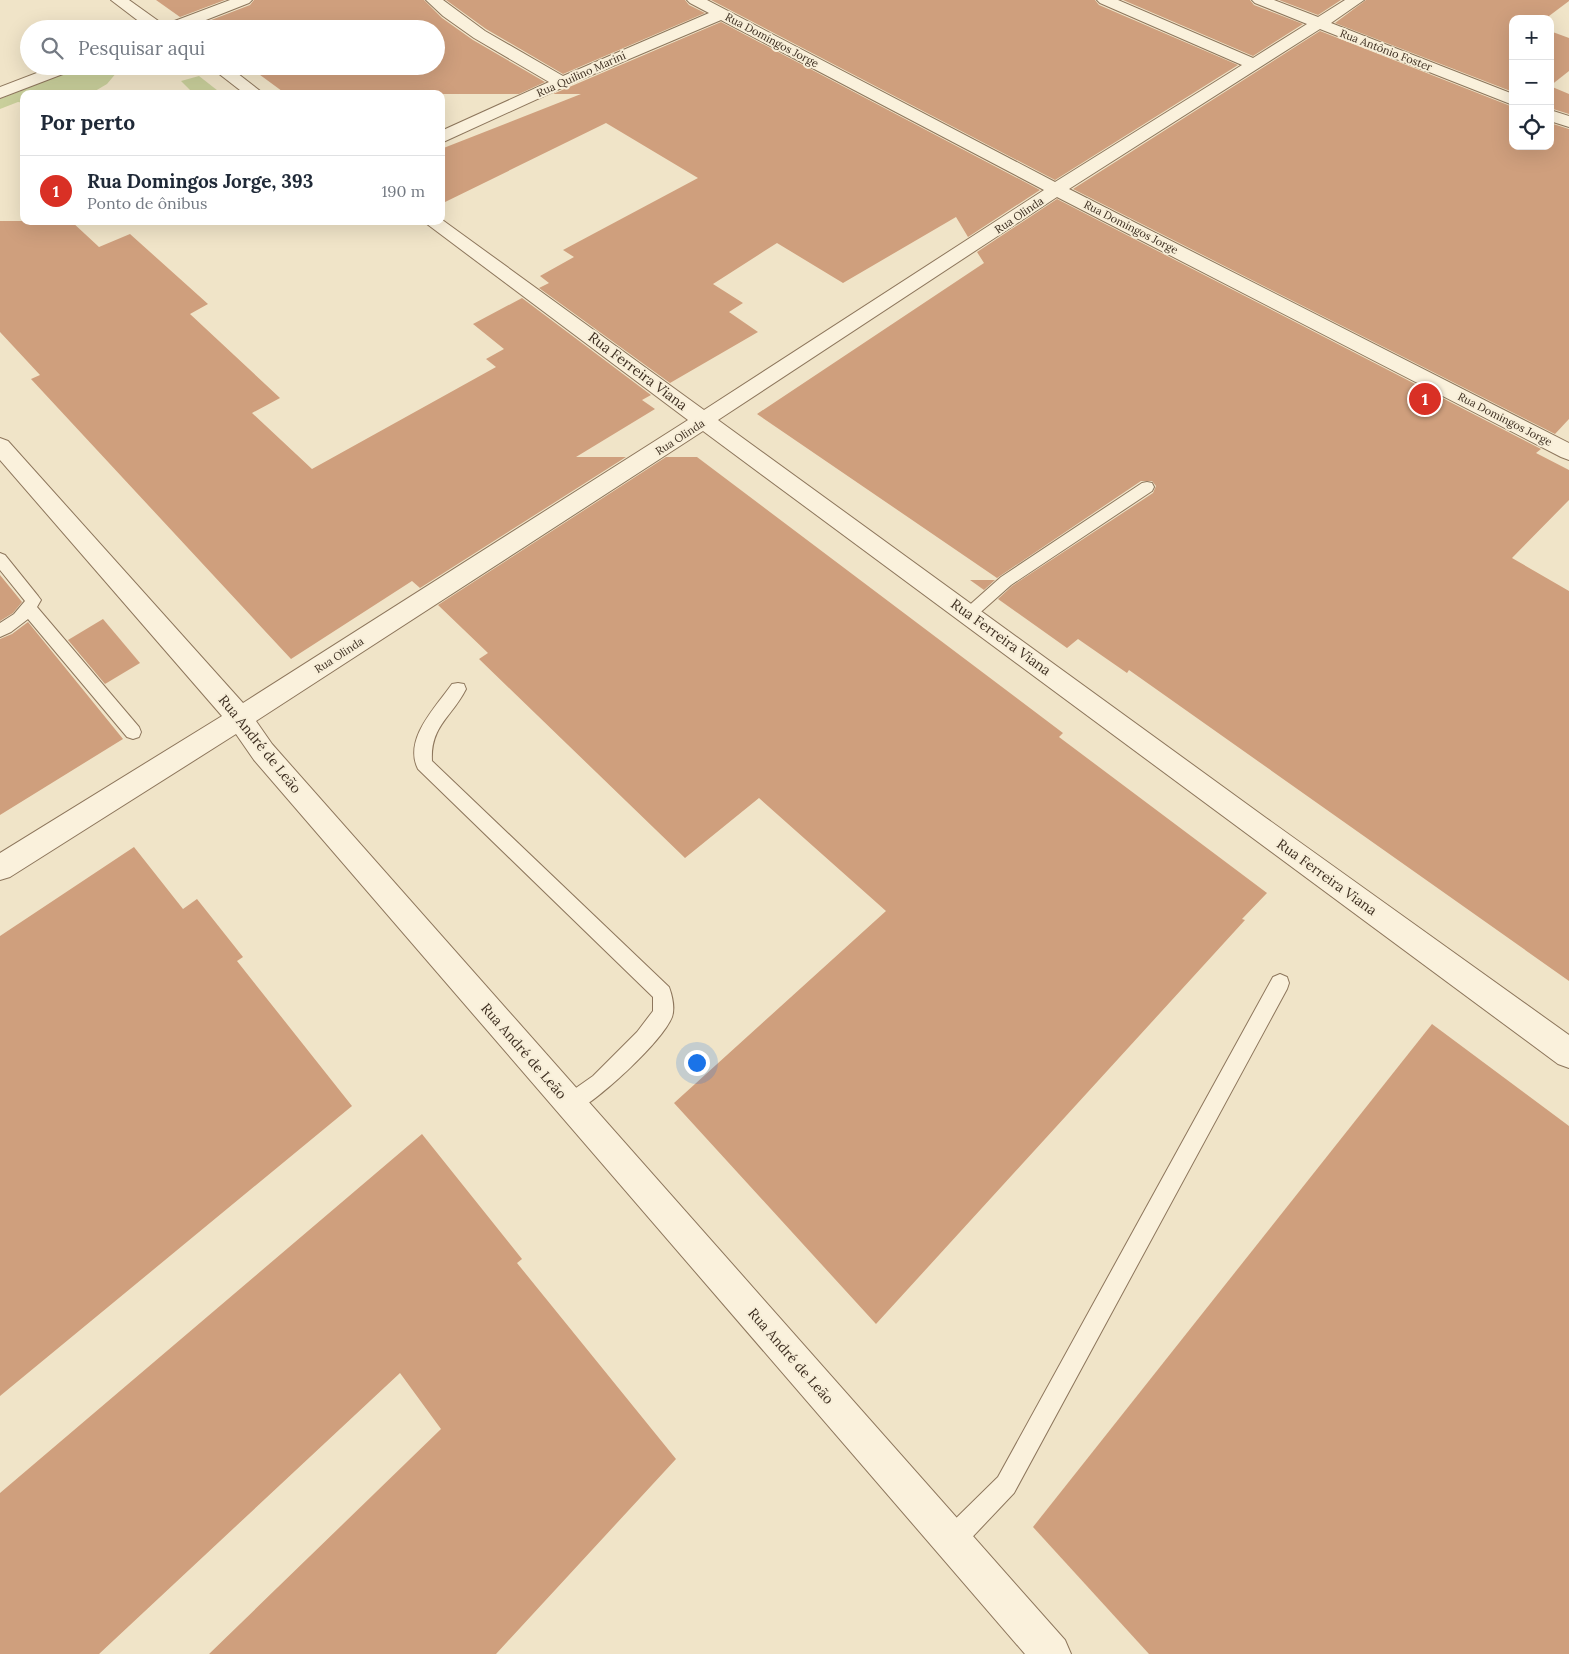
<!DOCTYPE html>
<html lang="pt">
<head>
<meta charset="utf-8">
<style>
  :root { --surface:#fff; --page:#f2f2f3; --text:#1f2937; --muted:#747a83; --line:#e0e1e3; --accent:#d93025 }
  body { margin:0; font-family:Lora,serif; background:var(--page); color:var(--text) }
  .controls { position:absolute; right:15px; top:15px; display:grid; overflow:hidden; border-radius:10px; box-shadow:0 5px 20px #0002 }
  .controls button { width:45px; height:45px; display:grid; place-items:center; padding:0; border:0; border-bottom:1px solid var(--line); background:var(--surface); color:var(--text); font:25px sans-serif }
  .you { position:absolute; left:696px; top:1062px; width:18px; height:18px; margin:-12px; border:4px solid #fff; border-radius:50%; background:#1a73e8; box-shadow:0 0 0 8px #1a73e833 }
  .badge { display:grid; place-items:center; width:32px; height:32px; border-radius:50%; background:var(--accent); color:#fff; font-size:16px; font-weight:700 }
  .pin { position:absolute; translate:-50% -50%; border:2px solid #fff; box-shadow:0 1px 5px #0006 }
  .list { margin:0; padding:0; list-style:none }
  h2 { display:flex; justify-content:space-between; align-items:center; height:65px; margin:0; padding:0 20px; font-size:21px }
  h2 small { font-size:16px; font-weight:400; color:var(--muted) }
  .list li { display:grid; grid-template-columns:32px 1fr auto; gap:15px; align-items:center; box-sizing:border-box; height:70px; padding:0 20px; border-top:1px solid var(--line) }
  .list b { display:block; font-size:19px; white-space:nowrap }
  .list p { margin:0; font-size:16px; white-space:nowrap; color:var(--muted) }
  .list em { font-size:16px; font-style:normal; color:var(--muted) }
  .icon { flex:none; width:28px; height:28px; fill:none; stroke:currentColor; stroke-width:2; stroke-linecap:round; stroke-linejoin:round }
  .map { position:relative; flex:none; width:1569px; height:1654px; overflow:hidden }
  .search { position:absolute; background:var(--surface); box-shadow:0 5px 20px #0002; left:20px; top:20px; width:425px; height:55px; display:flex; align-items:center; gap:12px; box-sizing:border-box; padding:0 18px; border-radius:28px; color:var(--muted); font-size:19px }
  .panel { position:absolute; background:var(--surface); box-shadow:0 5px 20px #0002; left:20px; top:90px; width:425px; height:135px; border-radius:10px }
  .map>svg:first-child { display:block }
</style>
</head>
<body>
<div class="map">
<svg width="1569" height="1654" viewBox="0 0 1569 1654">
  <rect width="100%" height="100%" fill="#f0e4c8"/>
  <g fill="#c9cf9b">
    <path d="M83,66H122L107,84L90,94H24V103L18,102L0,109V99Z"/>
    <path d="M199,76L222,94H194L181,81Z"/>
  </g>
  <g fill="#cf9f7d">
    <path d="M156,0H225L180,17Z"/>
    <path d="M254,0H424L442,18L473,40L545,82L519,94H286L248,66H436V29H196L193,27L250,5Z"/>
    <path d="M446,0H685L689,5L705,13L563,74L486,29Z"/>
    <path d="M711,0H1095L1099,5L1238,65L1055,180Z"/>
    <path d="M1123,0H1250L1254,5L1303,24L1253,56Z"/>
    <path d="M1279,0H1341L1318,15Z"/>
    <path d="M1366,0H1569V1L1545,19H1513V92L1335,23Z"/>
    <path d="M721,22L1040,190L968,237L956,217L843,283L777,243L713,284L743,303L729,312L758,332L670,383L539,288L549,283L540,276L574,257L563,250L698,178L606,123L441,204V149L581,94H553Z"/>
    <path d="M1320,31L1513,107V146H1550V123L1569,129V419L1555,434L1073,189Z"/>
    <path d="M1550,31L1569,38V71L1550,86Z"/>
    <path d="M1550,86L1569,94V114L1550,108Z"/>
    <path d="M1057,199L1541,449L1536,453L1569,470V500L1512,558L1569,591V981L1129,670L1127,673L1078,639L1067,648L998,599L1012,586L1153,493L1156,486L1152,481H1141L997,578L757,414L984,263L977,252Z"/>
    <path d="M0,221H71L99,247L130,234L208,304L190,314L280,398L252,413L312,469L496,367L486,359L504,349L473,324L522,298L651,395L642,400L655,409L576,457H626L420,588L412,581L291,659L31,379L40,375L0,332Z"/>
    <path d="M666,457H697L1063,733L1059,737L1267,893L1242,919L1245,920L876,1324L674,1103L886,911L759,798L685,858L479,659L488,653L438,605Z"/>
    <path d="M0,575L22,602L13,613L0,621Z"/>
    <path d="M970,580H995L984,590Z"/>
    <path d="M103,619L140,663L105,684L68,640Z"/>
    <path d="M28,622L123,739L0,815V639L12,634Z"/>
    <path d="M134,847L183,909L197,899L243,957L237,961L352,1106L0,1396V936Z"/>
    <path d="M1432,1024L1569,1126V1654H1149L1033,1527Z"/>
    <path d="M422,1134L522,1259L517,1263L676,1459L496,1654H209L441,1429L400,1373L99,1654H0V1493Z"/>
  </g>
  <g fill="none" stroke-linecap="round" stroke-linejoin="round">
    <defs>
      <g id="service">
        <path d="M1147,482L1152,483L1154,487L1152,491L1011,585L974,618L969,620L964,618L961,614L964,610L1001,577L1142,483Z"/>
        <path d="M0,553L5,555L38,596L41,600L37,607L139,727L141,732L139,737L133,739L127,737L28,619L11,632L0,637V623L14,614L25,601L0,570Z"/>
        <path d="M458,683L464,684L466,689C452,717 430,726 432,761L669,987C672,995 675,1008 672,1017C662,1042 595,1104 570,1114L563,1111L560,1104L563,1097L593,1076L637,1032L653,1011V997L418,769C403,739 436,707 452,684Z"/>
        <path d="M1280,974L1287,977L1289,983L1287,989L1014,1493L961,1549L952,1552L943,1549L940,1540L943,1531L998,1477L1273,977Z"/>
      </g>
      <g id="minor">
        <path d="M111,0H129L164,25L230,0H252L249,3L183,29H149Z"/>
        <path d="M426,0H443L485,31L563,76L709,13L690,3L687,0H707L1055,182L1242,65L1100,3L1097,0H1118L1253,58L1307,24L1255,3L1252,0H1274L1318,17L1345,0H1364L1331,23L1513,94V105L1320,29L1069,189L1569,443V460L1561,457L1057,197L718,420L1266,818L1569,1035V1068L1558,1064L703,431L256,721L272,744L1065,1640L1071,1654H1025L254,760L236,734L10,877L0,880V853L222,716L0,460V438L8,441L243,703L688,420L423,221H441V219L704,410L1044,190L721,20L568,85L441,143V131L549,82L474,38L443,16Z"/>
        <path d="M55,66H78L76,69L0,98V87Z"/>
        <path d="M209,66H228L264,94H245Z"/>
        <path d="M1550,110L1569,116V127L1550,121Z"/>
      </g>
    </defs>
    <use href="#service" stroke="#8d765c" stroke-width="2"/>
    <use href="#minor" stroke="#8d765c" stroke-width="2"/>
    <use href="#service" fill="#faf1dc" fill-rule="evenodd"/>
    <use href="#minor" fill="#faf1dc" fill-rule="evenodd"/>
  </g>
  <g text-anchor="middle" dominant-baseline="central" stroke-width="4" stroke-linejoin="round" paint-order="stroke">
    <g font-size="11" fill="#3d2e20" stroke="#f7eed8">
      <text transform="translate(772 40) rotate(28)">Rua Domingos Jorge</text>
      <text transform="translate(1386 50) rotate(21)">Rua Antônio Foster</text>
      <text transform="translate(581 74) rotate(-24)">Rua Quilino Mariní</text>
      <text transform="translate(1019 215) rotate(-34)">Rua Olinda</text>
      <text transform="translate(1131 227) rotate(27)">Rua Domingos Jorge</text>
      <text transform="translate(1505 419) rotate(27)">Rua Domingos Jorge</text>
      <text transform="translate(680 437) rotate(-33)">Rua Olinda</text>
      <text transform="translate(339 655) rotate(-33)">Rua Olinda</text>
    </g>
    <g font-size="14" fill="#3d2e20" stroke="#f7eed8">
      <text transform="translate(638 371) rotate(37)">Rua Ferreira Viana</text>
      <text transform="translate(1001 637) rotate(36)">Rua Ferreira Viana</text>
      <text transform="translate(260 744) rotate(51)">Rua André de Leão</text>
      <text transform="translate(1327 877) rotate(36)">Rua Ferreira Viana</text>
      <text transform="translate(524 1051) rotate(49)">Rua André de Leão</text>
      <text transform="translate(791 1356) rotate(49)">Rua André de Leão</text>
    </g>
  </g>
</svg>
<div class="controls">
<button>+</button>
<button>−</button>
<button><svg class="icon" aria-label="locate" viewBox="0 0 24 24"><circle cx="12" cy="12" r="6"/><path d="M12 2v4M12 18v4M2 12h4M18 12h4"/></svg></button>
</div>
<div class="you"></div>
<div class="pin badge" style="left:1425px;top:399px">1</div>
<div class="search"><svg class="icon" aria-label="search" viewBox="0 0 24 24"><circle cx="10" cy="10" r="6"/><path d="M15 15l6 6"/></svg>Pesquisar aqui</div>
<section class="panel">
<h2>Por perto<small></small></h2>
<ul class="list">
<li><span class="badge">1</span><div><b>Rua Domingos Jorge, 393</b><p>Ponto de ônibus</p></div><em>190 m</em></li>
</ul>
</section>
</div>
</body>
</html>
